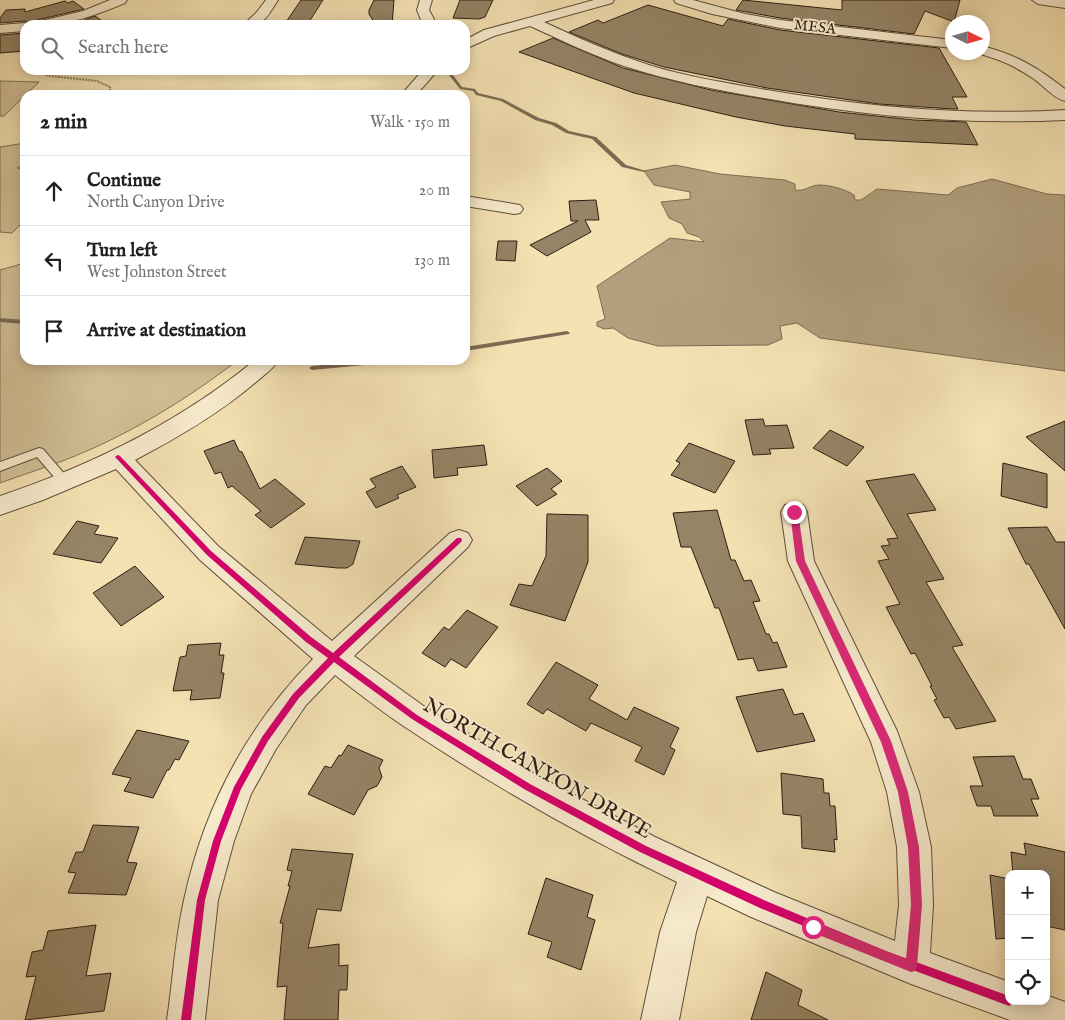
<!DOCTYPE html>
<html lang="en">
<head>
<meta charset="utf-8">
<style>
  :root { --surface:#fff; --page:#f2f2f2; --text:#202124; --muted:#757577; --line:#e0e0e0 }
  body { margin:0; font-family:"IM FELL English",serif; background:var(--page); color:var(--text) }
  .controls { position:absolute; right:15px; bottom:15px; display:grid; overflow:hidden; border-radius:10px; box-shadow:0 2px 12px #0003 }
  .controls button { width:45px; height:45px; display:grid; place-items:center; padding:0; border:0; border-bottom:1px solid var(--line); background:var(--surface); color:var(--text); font:25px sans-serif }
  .compass { position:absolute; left:945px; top:15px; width:45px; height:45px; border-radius:50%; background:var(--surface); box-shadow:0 2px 12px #0003; rotate:95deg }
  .stop { position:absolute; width:15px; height:15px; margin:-11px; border:4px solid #db2777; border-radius:50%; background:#fff }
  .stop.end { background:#db2777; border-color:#fff; box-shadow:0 1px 5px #0008 }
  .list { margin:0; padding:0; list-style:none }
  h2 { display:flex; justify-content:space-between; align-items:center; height:65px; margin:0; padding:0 20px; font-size:21px }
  h2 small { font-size:16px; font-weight:400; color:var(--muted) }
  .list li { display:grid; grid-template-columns:32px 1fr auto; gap:15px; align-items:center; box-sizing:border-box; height:70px; padding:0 20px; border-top:1px solid var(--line) }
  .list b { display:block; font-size:19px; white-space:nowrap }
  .list p { margin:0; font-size:16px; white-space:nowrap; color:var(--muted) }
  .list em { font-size:16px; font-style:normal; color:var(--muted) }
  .icon { flex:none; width:28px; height:28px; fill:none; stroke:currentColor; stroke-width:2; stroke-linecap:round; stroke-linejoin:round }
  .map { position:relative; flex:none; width:1065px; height:1020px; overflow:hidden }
  .search { position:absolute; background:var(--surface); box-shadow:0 2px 12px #0003; left:20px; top:20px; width:450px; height:55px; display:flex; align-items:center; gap:12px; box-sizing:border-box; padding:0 18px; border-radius:15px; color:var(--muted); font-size:19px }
  .panel { position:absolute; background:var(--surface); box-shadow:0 2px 12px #0003; left:20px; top:90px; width:450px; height:275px; border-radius:15px }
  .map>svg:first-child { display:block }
</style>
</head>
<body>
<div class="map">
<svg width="1065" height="1020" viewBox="0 0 1065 1020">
  <rect width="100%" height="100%" fill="#f5e2b3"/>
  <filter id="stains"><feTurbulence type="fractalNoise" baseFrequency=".004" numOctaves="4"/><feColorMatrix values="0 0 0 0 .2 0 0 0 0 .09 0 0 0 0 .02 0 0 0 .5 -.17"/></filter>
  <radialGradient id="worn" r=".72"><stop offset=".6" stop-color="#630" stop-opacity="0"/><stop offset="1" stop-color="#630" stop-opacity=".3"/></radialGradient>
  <g fill="#d3c198" stroke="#807056">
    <path d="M0,81L39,82L4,116H0Z"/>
    <path d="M25,143V164L17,168L25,169V220L12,233L0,232V147Z"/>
    <path d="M25,263V360H238C186,400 127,436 65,460C44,468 22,475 0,483V270Z"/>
  </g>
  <path fill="#b19f7d" stroke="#7c6b53" d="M675,165L720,174L785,180L795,184V190C804,192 811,185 819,185C830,185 845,189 854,195L855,200H861L877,189L948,195L957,188L992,179L1047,194L1065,195V371L820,338L797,323L780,326L782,339L768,345L658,346L628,338L613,328L604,329L597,326V322L605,319L597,286L670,238L704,242L699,237L687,233L682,224L669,218L661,202L690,199V192L654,185L644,171Z"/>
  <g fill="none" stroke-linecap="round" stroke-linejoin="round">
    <g fill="#7c6b53" fill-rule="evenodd">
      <path d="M450,74H452L462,87L475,89L478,93L503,99L539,118L556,123L569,131L596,137L626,165L646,171L644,172L622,167L592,139L566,133L552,125L535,120L501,101L476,95L473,91L460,89L449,75Z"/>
      <path d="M0,318L25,320V324L0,322Z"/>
      <path d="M567,331L570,333L569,334L465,351V347Z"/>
      <path d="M171,360H183C181,363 173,363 171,360Z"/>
      <path d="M376,360H399L396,362L312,370L309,368L312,366Z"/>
    </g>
  </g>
  <g fill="#958466" stroke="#2c1e13">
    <path d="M301,0H323L307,25H284Z"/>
    <path d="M374,0H394L392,25H376L369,14V10Z"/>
    <path d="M460,0H493L485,17L479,19L453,18Z"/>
    <path d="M743,0L842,10V0H960L954,22L925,11L914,34L780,18L736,10Z"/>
    <path d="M65,1L68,3L73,1L84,9L37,20L33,25L25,21L0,23V18L6,10L25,9V12Z"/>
    <path d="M648,5L723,26L728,19L780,30L939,48L967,97H952L958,109H953L879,104L767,88L664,67L622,54L569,32L598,20L603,23Z"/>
    <path d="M95,16L108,25H61L82,21Z"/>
    <path d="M25,33V51L0,53V35Z"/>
    <path d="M553,38L623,68L711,90L839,112L914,120L966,122L978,145L855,139V134L785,126L736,117L634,93L519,52Z"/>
    <path d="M596,200L599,220H585L591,232L547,256L530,245L578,221H571L569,201Z"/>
    <path d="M498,241H517L515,261L496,260Z"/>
    <path d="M763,419L765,426L787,425L794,448L769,449L771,454L753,455L745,420Z"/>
    <path d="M1065,421V471L1026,437Z"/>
    <path d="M830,430L864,447L847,466L813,448Z"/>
    <path d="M234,440L239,451L242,452L260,489L275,479L305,504L271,528L255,515L261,511L232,486L228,488L221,472L215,474L204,451Z"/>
    <path d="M689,443L735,461L715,493L671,475L680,463L676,461Z"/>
    <path d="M484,445L487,465L457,468L458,475L434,478L432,450Z"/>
    <path d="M1003,463L1047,474V508L1001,496Z"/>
    <path d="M402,466L416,487L397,495L399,498L376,508L366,492L376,487L370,479Z"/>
    <path d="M547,468L562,481L551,489L557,494L537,506L516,486Z"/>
    <path d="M914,474L936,510L907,514L944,579L926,582L963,645L952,647L996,721L956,729L949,717L944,718L934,700L937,699L930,686H932L915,653L911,654L886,607L900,604L878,561L889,559L881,546L890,545L887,539L898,538L866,481Z"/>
    <path d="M717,510L731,560H735L744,581L751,580L760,601L753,602L766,634H769L773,643L777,642L787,667L758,671L753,658L738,660L719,608H715L691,547H681L673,513Z"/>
    <path d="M547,514L588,515V562L565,621L510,605L519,584L532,586L546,556Z"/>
    <path d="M77,521L99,526L94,534L118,538L101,563L53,554Z"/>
    <path d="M1047,527L1056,542H1065V629L1029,564H1026L1008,528Z"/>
    <path d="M305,537L360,541L353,564L347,568H338L295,564Z"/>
    <path d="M135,566L164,597L121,626L93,593Z"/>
    <path d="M467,610L498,627L466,668L451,659L445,667L422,653L444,627L449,630Z"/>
    <path d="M221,643L219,655H224L221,673H224L220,698L190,700L192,690L173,691L180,657L186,656L188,645Z"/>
    <path d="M556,662L598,685L589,699L627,720L634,707L679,728L670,747L675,750L664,775L635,761L642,747L591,723L586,731L547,709L543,714L527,704Z"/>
    <path d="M783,689L794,715L803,713L815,741L757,752L736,697Z"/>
    <path d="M137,730L189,741L179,760L175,759L169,770H167L153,798L124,791L131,778L112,774Z"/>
    <path d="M348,745L383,760L379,768L382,777L377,786L368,790L354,815L308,794L325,766L331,768L339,755L341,756Z"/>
    <path d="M1014,756L1023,779H1031L1039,799H1031L1038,816H994L991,806H977L970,786H983L973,757Z"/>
    <path d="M781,773L823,779L824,793H829L830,806H835L837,840L834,839L835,852L802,848L801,816L783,814Z"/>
    <path d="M93,825L139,827L127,862L137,863L126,895L68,893L76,873L68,872L76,852H83Z"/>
    <path d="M1024,843L1065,852V930L1046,926V874H1013L1011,852L1026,855Z"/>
    <path d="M292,849L353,854L341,911L317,909L308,948L339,944V966L348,965L347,990H339L338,1020H284L287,986L277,987L283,923H280L290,886H288L292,871L287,870Z"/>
    <path d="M990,875L1009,879V938L996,939Z"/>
    <path d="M546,878L593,895L587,917L595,920L581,970L547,957L552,942L528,934Z"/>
    <path d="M96,925L86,976L111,973L104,1011L25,1020L36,976L26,977L32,952L43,950L48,931Z"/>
    <path d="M766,972L802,990L798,1005L828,1020H751Z"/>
  </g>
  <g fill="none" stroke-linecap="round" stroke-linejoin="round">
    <defs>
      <path id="lane" d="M39,448L43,449L68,478L70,481L68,484H60L37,457L0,471V462Z"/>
      <g id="street">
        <path d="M110,0H127L125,3C94,16 69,25 35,25L37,22L83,11Z"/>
        <path d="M266,0H278C266,18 266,25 243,25L256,13Z"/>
        <path d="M420,0H432L429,10L437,25H423L417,10Z"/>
        <path d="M594,0H614L612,3L544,22C578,38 612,53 649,65C687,77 727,83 767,90C866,107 965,116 1065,110V120C963,125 864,116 764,98C717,90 670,81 624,66C592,55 561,40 530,26L494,36L465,49V40L484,30Z"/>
        <path d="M674,0H693L745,14L780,20L952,40V48L780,28L712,14L676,3Z"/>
        <path d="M1032,0H1065V8L1038,4Z"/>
        <path d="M25,23L30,25H25V31L0,33V25Z"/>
        <path d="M982,46C1017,55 1037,67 1065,89V101C1053,98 1044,86 1034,79C1013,65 1001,60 977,53L982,52Z"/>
        <path d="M423,70H438L416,95H401Z"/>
        <path d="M465,196L514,204L520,205L523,209L520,213L514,214L465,206Z"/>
        <path d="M255,360H279C273,369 264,375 256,382C220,413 177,438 135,460L218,546L332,641L450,533L459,530L468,533L472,540L468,547L354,656L425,707L538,776L655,837L774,892L895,941L899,905L897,847L887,792L871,742L788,561L781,512L785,505L794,503L803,505L807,512L814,561L897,731L919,792L931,847L933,905L930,953L1009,982V1001H1046V995L1065,1002V1020H1010L911,984L751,917L707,896L696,932L679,1020H641L660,932L677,882C583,837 492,785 405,727C381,711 358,693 335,675L306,705L276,749L251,794L234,841L218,900L205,1020H167C173,980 175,939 184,900C204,807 247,726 313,659L200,560L116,469L43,500L0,515V496C92,465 180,422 255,360Z"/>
      </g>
    </defs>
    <use href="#lane" stroke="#5e4f3b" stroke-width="2"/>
    <use href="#street" stroke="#5e4f3b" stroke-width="2"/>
    <path stroke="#2c1e13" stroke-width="2" stroke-dasharray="0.5 1" stroke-linecap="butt" d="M42,70L43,74L50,76L97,81L110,87L111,93L145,95"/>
    <use href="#lane" fill="#f8ecce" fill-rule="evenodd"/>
    <use href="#street" fill="#f8ecce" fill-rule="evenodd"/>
    <defs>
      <path id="cycleway" d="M118,455L120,456L211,551L311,637L333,653L457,538H461L462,540L461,542L339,657L417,715L530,784L646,846L766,901L886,951L1009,996V1001H1014L1012,1004L1009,1006L886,960L760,908L640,852L524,789L412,719L334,662L299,698L268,741L241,789L221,841L205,900L191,1020H181L197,900L213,841L234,787L262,737L293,694L328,658L306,642L207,555L116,458L115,457L116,456Z"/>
    </defs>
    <use href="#cycleway" stroke="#f8ecce" stroke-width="3"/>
    <use href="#cycleway" fill="#d6006c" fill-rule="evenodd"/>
  </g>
  <path fill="#db2777" d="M794,509L798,512L805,561L891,741L908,792L919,847L922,905L917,966L915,971L911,972L809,931L807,927L809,923L813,922L906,959L911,905L908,847L898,792L881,742L796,561L790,512Z"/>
  <g text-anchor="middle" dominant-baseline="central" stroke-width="4" stroke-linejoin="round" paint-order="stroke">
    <g font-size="15" fill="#2c1e13" stroke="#f8ecce">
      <text transform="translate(815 27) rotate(7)">MESA</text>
    </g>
    <g font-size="21" fill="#2c1e13" stroke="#f8ecce">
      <text transform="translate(537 769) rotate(30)">NORTH CANYON DRIVE</text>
    </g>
  </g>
  <rect width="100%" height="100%" filter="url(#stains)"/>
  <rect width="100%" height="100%" fill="url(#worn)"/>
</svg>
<div class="controls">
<button>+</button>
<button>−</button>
<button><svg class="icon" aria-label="locate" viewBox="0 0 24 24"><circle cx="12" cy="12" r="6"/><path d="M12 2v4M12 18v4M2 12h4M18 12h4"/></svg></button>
</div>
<svg class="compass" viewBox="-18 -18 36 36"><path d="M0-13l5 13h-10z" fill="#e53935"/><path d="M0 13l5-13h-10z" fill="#757577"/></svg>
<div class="stop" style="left:813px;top:927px"></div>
<div class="stop end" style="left:794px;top:512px"></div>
<div class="search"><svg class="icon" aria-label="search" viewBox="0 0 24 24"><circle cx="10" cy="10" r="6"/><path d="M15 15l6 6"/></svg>Search here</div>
<section class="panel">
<h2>2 min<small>Walk · 150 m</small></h2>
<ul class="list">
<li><svg class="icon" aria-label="ahead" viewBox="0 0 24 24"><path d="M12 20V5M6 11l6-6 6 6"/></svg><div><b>Continue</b><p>North Canyon Drive</p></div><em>20 m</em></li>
<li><svg class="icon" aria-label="left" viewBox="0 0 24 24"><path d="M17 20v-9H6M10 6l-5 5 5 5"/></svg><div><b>Turn left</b><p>West Johnston Street</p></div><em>130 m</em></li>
<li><svg class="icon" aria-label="arrive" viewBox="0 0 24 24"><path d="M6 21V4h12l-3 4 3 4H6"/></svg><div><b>Arrive at destination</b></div></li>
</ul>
</section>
</div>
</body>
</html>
